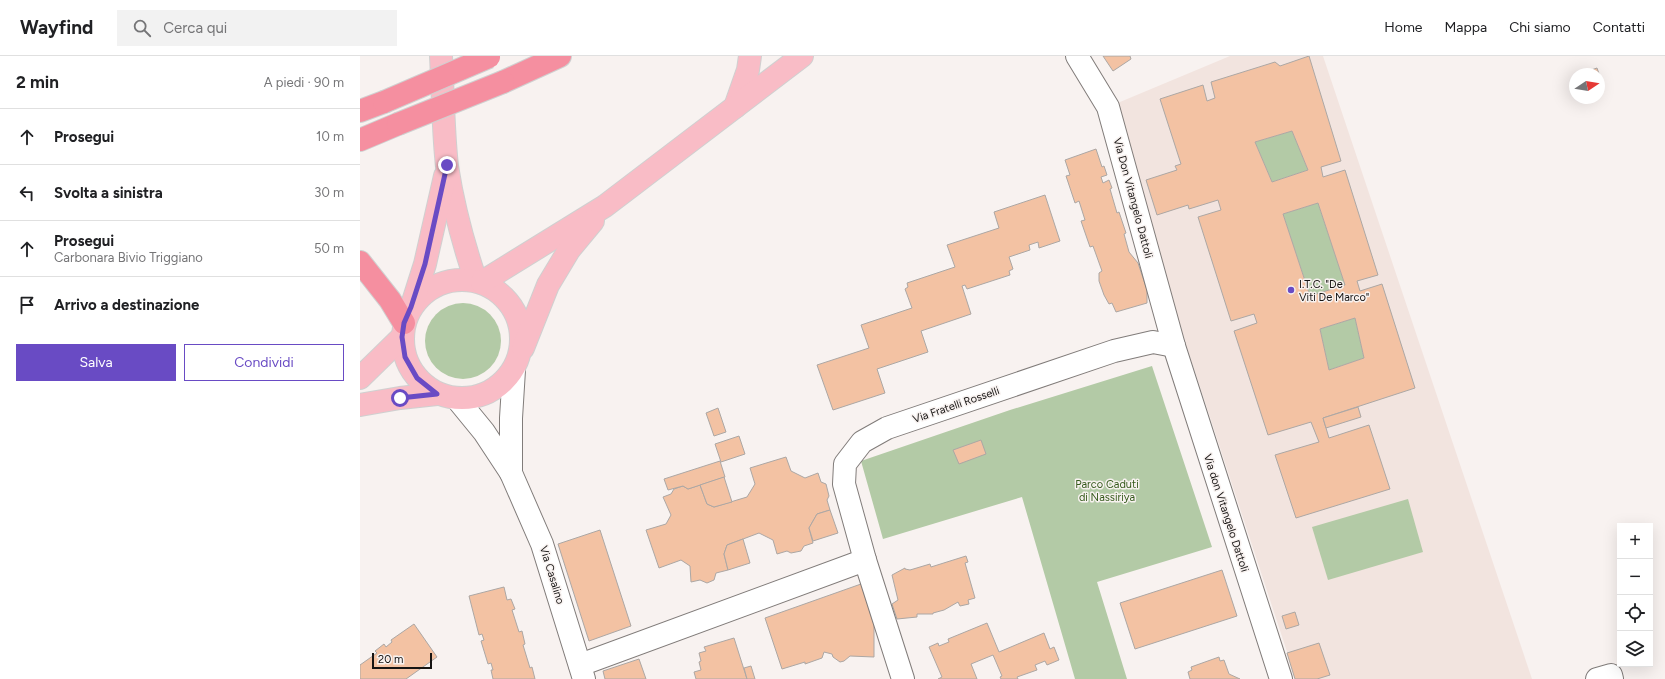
<!DOCTYPE html>
<html lang="it">
<head>
<meta charset="utf-8">
<style>
  :root { --surface:#fff; --page:#f2f2f2; --text:#202124; --muted:#757577; --line:#e0e0e0; --accent:#694bc4 }
  body { margin:0; font-family:Figtree,sans-serif; background:var(--page); color:var(--text) }
  .controls { position:absolute; right:12px; bottom:12px; display:grid; overflow:hidden; border-radius:0px; box-shadow:0 4px 16px #0002 }
  .controls button { width:36px; height:36px; display:grid; place-items:center; padding:0; border:0; border-bottom:1px solid var(--line); background:var(--surface); color:var(--text); font:20px sans-serif }
  .compass { position:absolute; left:1209px; top:12px; width:36px; height:36px; border-radius:50%; background:var(--surface); box-shadow:0 4px 16px #0002; rotate:78deg }
  .scale { position:absolute; left:12px; bottom:10px; width:60px; box-sizing:border-box; padding-left:4px; border:2px solid #161413; border-top:0; font-size:11px; line-height:14px; white-space:nowrap; color:#161413; -webkit-text-stroke:3px #f8f2f0; paint-order:stroke }
  .stop { position:absolute; width:12px; height:12px; margin:-9px; border:3px solid #694bc4; border-radius:50%; background:#fff }
  .stop.end { background:#694bc4; border-color:#fff; box-shadow:0 1px 4px #0008 }
  .list { margin:0; padding:0; list-style:none }
  h2 { display:flex; justify-content:space-between; align-items:center; height:52px; margin:0; padding:0 16px; font-size:17px }
  h2 small { font-size:13px; font-weight:400; color:var(--muted) }
  .list li { display:grid; grid-template-columns:26px 1fr auto; gap:12px; align-items:center; box-sizing:border-box; height:56px; padding:0 16px; border-top:1px solid var(--line) }
  .list b { display:block; font-size:15px; white-space:nowrap }
  .list p { margin:0; font-size:13px; white-space:nowrap; color:var(--muted) }
  .list em { font-size:13px; font-style:normal; color:var(--muted) }
  .actions { display:flex; gap:8px; padding:12px 16px }
  .actions a { flex:1; padding:9px 0; border:1px solid var(--accent); border-radius:0px; text-align:center; font-size:14px; color:var(--accent) }
  .actions .main { background:var(--accent); color:#fff }
  .icon { flex:none; width:22px; height:22px; fill:none; stroke:currentColor; stroke-width:2; stroke-linecap:round; stroke-linejoin:round }
  .map { position:relative; flex:none; width:1305px; height:623px; overflow:hidden }
  header { display:flex; align-items:center; gap:24px; box-sizing:border-box; height:56px; padding:0 20px; background:var(--surface); border-bottom:1px solid var(--line) }
  header strong { font-size:19px }
  nav { display:flex; gap:22px; margin-inline-start:auto; font-size:14px }
  .search { width:280px; height:36px; background:var(--page); display:flex; align-items:center; gap:10px; box-sizing:border-box; padding:0 14px; border-radius:0px; color:var(--muted); font-size:15px }
  main { display:flex }
  aside { flex:1; background:var(--surface) }
  .map>svg:first-child { display:block }
</style>
</head>
<body>
<header>
<strong>Wayfind</strong>
<div class="search"><svg class="icon" aria-label="search" viewBox="0 0 24 24"><circle cx="10" cy="10" r="6"/><path d="M15 15l6 6"/></svg>Cerca qui</div>
<nav><a>Home</a><a>Mappa</a><a>Chi siamo</a><a>Contatti</a></nav>
</header>
<main>
<aside>
<h2>2 min<small>A piedi · 90 m</small></h2>
<ul class="list">
<li><svg class="icon" aria-label="ahead" viewBox="0 0 24 24"><path d="M12 20V5M6 11l6-6 6 6"/></svg><div><b>Prosegui</b></div><em>10 m</em></li>
<li><svg class="icon" aria-label="left" viewBox="0 0 24 24"><path d="M17 20v-9H6M10 6l-5 5 5 5"/></svg><div><b>Svolta a sinistra</b></div><em>30 m</em></li>
<li><svg class="icon" aria-label="ahead" viewBox="0 0 24 24"><path d="M12 20V5M6 11l6-6 6 6"/></svg><div><b>Prosegui</b><p>Carbonara Bivio Triggiano</p></div><em>50 m</em></li>
<li><svg class="icon" aria-label="arrive" viewBox="0 0 24 24"><path d="M6 21V4h12l-3 4 3 4H6"/></svg><div><b>Arrivo a destinazione</b></div></li>
</ul>
<div class="actions"><a class="main">Salva</a><a>Condividi</a></div>
</aside>
<div class="map">
<svg width="1305" height="623" viewBox="0 0 1305 623">
  <rect width="100%" height="100%" fill="#f8f2f0"/>
  <path fill="#f2e4df" d="M870,0H963L1172,623H936L748,51Z"/>
  <g fill="#b3caa6">
    <path d="M932,75L948,114L912,126L895,86Z"/>
    <path d="M958,147L985,229L950,240L923,158Z"/>
    <circle cx="103" cy="285" r="38"/>
    <path d="M995,262L1004,302L969,314L960,273Z"/>
    <path d="M792,310L852,491L737,526L767,623H715L662,441L523,483L501,405L650,354Z"/>
    <path d="M1048,443L1063,496L968,524L952,471Z"/>
  </g>
  <g fill="#f3c2a3" stroke="#aca7a4" fill-rule="evenodd">
    <path d="M743,0H770L771,3L753,15Z"/>
    <path d="M949,0L981,105L961,111L963,121L985,114L1018,219L997,225L1000,235L1022,228L1055,332L963,362L969,382L1009,369L1030,433L936,462L915,399L959,386L951,366L908,379L874,275L897,267L894,258L871,265L838,161L861,154L858,144L829,153L828,149L797,159L786,124L817,114L815,110L821,108L800,43L843,29L847,45L855,42L851,26L915,6L920,10ZM932,75L948,114L912,126L895,86ZM958,147L985,229L950,240L923,158ZM995,262L1004,302L969,314L960,273Z"/>
    <path d="M1237,12L1242,26L1239,27V18L1223,17Z"/>
    <path d="M736,93L742,111L744,110L747,119L741,121L743,127L749,124L752,132L750,133L757,157L759,156L766,177L764,178L769,196L778,207L787,234V247L756,256L752,247L749,248L744,239L739,225V217L742,215L733,190L730,191L721,165L725,164L719,145L715,147L706,120L710,119L705,104Z"/>
    <path d="M685,139L700,185L679,192L678,186L669,189L670,194L649,201L653,213L649,215L650,219L607,233L605,229L602,230L611,258L561,275L568,296L517,313L525,337L473,354L457,309L509,292L501,269L552,252L545,233L548,231L547,227L595,211L587,189L639,172L634,156Z"/>
    <path d="M998,351L1001,361L966,372L963,362Z"/>
    <path d="M358,352L366,376L354,380L346,357Z"/>
    <path d="M379,380L385,398L361,406L355,388Z"/>
    <path d="M621,384L626,398L599,408L593,394Z"/>
    <path d="M426,401L431,415L445,422L458,417L461,426L466,428L469,440L467,444L470,454L457,458L449,472L453,487L444,490L441,495L431,497L427,495L417,498L413,484L399,477L367,489L364,498L368,514L356,517L354,524L347,527L340,524L331,526L330,510L321,504L299,512L286,474L306,468L311,459L303,441L311,438L314,433L323,430L328,433L340,429L347,448L354,451L387,441L395,428L390,412Z"/>
    <path d="M360,405L365,421L328,433L323,430L308,434L304,423Z"/>
    <path d="M364,421L372,446L354,451L347,448L340,429Z"/>
    <path d="M470,454L478,477L453,485L449,472L457,458Z"/>
    <path d="M240,474L271,570L229,585L198,488Z"/>
    <path d="M383,483L390,507L368,514L364,498L367,489Z"/>
    <path d="M606,500L608,506L605,507L615,542L608,544L609,548L600,550L598,546L584,554L573,557V558H557V561L537,563L532,548L538,544L532,519L545,512V513L550,514L570,508L571,511Z"/>
    <path d="M862,514L877,560L775,593L760,547Z"/>
    <path d="M501,528L514,569V601L490,600L484,605L480,606L473,601L472,598L464,596L462,602L445,608V606L422,613L405,562Z"/>
    <path d="M144,531L147,544L151,543L155,553L152,554L159,576L162,575L165,588L163,589L170,612L172,611L175,623H133L131,614H133L131,607L128,608L121,585L124,584L122,578L119,579L109,540Z"/>
    <path d="M935,556L939,569L926,573L922,560Z"/>
    <path d="M627,567L639,596L684,577L690,593L694,591L699,604L687,609L685,605L675,609L677,614L657,621L658,623H641L640,621L642,620L633,599L611,608L617,623H578L582,621L569,591L578,587L579,590L589,586L588,583Z"/>
    <path d="M54,568L77,601L46,623H0V609L17,597L15,595L24,588L26,591L32,586L31,584Z"/>
    <path d="M374,582L387,623H336L334,616L341,614L339,606L341,605L339,597L346,595L344,591Z"/>
    <path d="M959,587L970,619L957,623H935L927,597Z"/>
    <path d="M859,601L860,605L864,604L869,618L880,623H830L828,616L832,614L831,611Z"/>
    <path d="M279,603L286,623H245L243,615Z"/>
    <path d="M391,610L395,623H387L384,612Z"/>
  </g>
  <g fill="none" stroke-linecap="round" stroke-linejoin="round">
    <defs>
      <g id="minor">
        <path d="M717,0L748,51L814,290L921,623"/>
        <path d="M97,343L124,376L151,417L182,488L224,623"/>
        <path d="M151,417V362L154,314"/>
        <path d="M220,609L505,504"/>
        <path d="M543,623L505,504L484,428L485,408L502,386L527,372L754,295L793,286L814,290"/>
        <path d="M1237,623L1251,619L1252,623"/>
      </g>
      <g id="major">
        <path d="M81,0C83,36 83,74 87,110C93,149 103,187 116,225"/>
        <path d="M375,51L388,14L390,0"/>
        <circle cx="102" cy="283" r="59"/>
        <path d="M122,226L245,150L442,0"/>
        <path d="M52,249L65,208L85,120"/>
        <path d="M163,292L188,229L209,194L233,165"/>
        <path d="M0,322L42,281"/>
        <path d="M0,349L40,342L77,338"/>
      </g>
      <g id="highway">
        <path d="M143,26L200,0"/>
        <path d="M0,55L24,46"/>
        <path d="M0,84L38,68"/>
        <path d="M0,206L30,244L44,267"/>
      </g>
    </defs>
    <use href="#minor" stroke="#817c7a" stroke-width="24"/>
    <use href="#major" stroke="#d0d0d0" stroke-width="24"/>
    <use href="#highway" stroke="#d0d0d0" stroke-width="24"/>
    <use href="#minor" stroke="#fff" stroke-width="22"/>
    <use href="#major" stroke="#f9bcc6" stroke-width="22"/>
    <use href="#highway" stroke="#f58fa0" stroke-width="22"/>
    <defs>
      <g id="highway-bridge">
        <path d="M24,46L129,1"/>
        <path d="M38,68L143,26"/>
      </g>
    </defs>
    <use href="#highway-bridge" stroke="#d0d0d0" stroke-width="24" stroke-linecap="butt"/>
    <use href="#highway-bridge" stroke="#f58fa0" stroke-width="22"/>
  </g>
  <g fill="none" stroke-linecap="round" stroke-linejoin="round">
    <path stroke="#694bc4" stroke-width="5" d="M40,342L77,338L57,322L45,301L42,281L44,267L51,251L65,208L87,109"/>
  </g>
  <circle fill="#694bc4" stroke="#f8f2f0" stroke-width="1.5" cx="931" cy="234" r="4"/>
  <g text-anchor="middle" dominant-baseline="central" stroke-width="3" stroke-linejoin="round" paint-order="stroke">
    <g font-size="11" fill="#161413" stroke="#f8f2f0">
      <text transform="translate(773 142) rotate(75)">Via Don Vitangelo Dattoli</text>
      <text transform="translate(596 349) rotate(-19)">Via Fratelli Rosselli</text>
      <text transform="translate(866 457) rotate(72)">Via don Vitangelo Dattoli</text>
      <text transform="translate(192 519) rotate(73)">Via Casalino</text>
    </g>
    <g font-size="11" fill="#161413" stroke="#f8f2f0" text-anchor="start">
      <text x="939" y="228">I.T.C. "De<tspan x="939" dy="13">Viti De Marco"</tspan></text>
    </g>
    <g font-size="11" fill="#355a1c" stroke="#f8f2f0">
      <text x="747" y="428">Parco Caduti<tspan x="747" dy="13">di Nassiriya</tspan></text>
    </g>
  </g>
</svg>
<div class="controls">
<button>+</button>
<button>−</button>
<button><svg class="icon" aria-label="locate" viewBox="0 0 24 24"><circle cx="12" cy="12" r="6"/><path d="M12 2v4M12 18v4M2 12h4M18 12h4"/></svg></button>
<button><svg class="icon" aria-label="layers" viewBox="0 0 24 24"><path d="M12 4l9 5-9 5-9-5zM3 14l9 5 9-5"/></svg></button>
</div>
<svg class="compass" viewBox="-18 -18 36 36"><path d="M0-13l5 13h-10z" fill="#e53935"/><path d="M0 13l5-13h-10z" fill="#757577"/></svg>
<div class="scale">20 m</div>
<div class="stop" style="left:40px;top:342px"></div>
<div class="stop end" style="left:87px;top:109px"></div>
</div>
</main>
</body>
</html>
